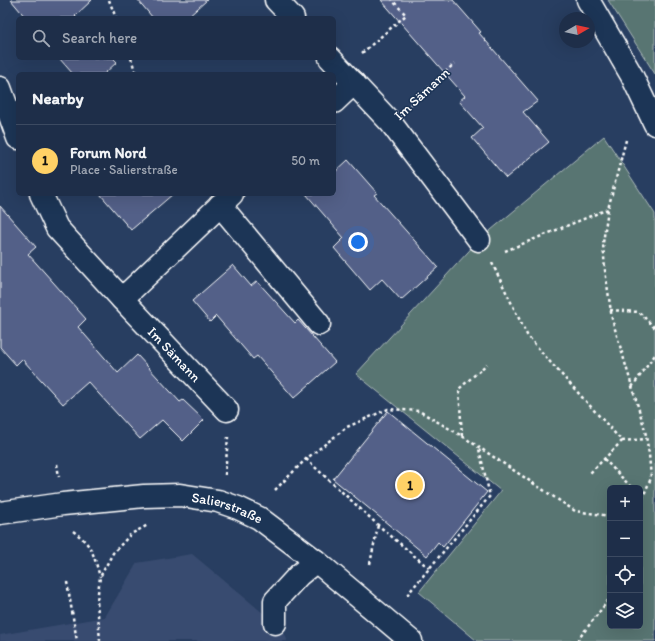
<!DOCTYPE html>
<html lang="en">
<head>
<meta charset="utf-8">
<style>
  :root { --surface:#1e2e49; --page:#2b3a53; --text:#f1f3f6; --muted:#a1a8b4; --line:#3c4a61; --accent:#ffd166 }
  body { margin:0; font-family:Itim,sans-serif; background:var(--page); color:var(--text) }
  .controls { position:absolute; right:12px; bottom:12px; display:grid; overflow:hidden; border-radius:6px; box-shadow:0 4px 16px #0002 }
  .controls button { width:36px; height:36px; display:grid; place-items:center; padding:0; border:0; border-bottom:1px solid var(--line); background:var(--surface); color:var(--text); font:20px sans-serif }
  .compass { position:absolute; left:559px; top:12px; width:36px; height:36px; border-radius:50%; background:var(--surface); box-shadow:0 4px 16px #0002; rotate:81deg }
  .you { position:absolute; left:358px; top:242px; width:14px; height:14px; margin:-10px; border:3px solid #fff; border-radius:50%; background:#1a73e8; box-shadow:0 0 0 6px #1a73e833 }
  .badge { display:grid; place-items:center; width:26px; height:26px; border-radius:50%; background:var(--accent); color:#111; font-size:13px; font-weight:700 }
  .pin { position:absolute; translate:-50% -50%; border:2px solid #fff; box-shadow:0 1px 4px #0006 }
  .list { margin:0; padding:0; list-style:none }
  h2 { display:flex; justify-content:space-between; align-items:center; height:52px; margin:0; padding:0 16px; font-size:17px }
  h2 small { font-size:13px; font-weight:400; color:var(--muted) }
  .list li { display:grid; grid-template-columns:26px 1fr auto; gap:12px; align-items:center; box-sizing:border-box; height:72px; padding:0 16px; border-top:1px solid var(--line) }
  .list b { display:block; font-size:15px; white-space:nowrap }
  .list p { margin:0; font-size:13px; white-space:nowrap; color:var(--muted) }
  .list em { font-size:13px; font-style:normal; color:var(--muted) }
  .icon { flex:none; width:22px; height:22px; fill:none; stroke:currentColor; stroke-width:2; stroke-linecap:round; stroke-linejoin:round }
  .map { position:relative; flex:none; width:655px; height:641px; overflow:hidden }
  .search { position:absolute; background:var(--surface); box-shadow:0 4px 16px #0002; left:16px; top:16px; width:320px; height:44px; display:flex; align-items:center; gap:10px; box-sizing:border-box; padding:0 14px; border-radius:6px; color:var(--muted); font-size:15px }
  .panel { position:absolute; background:var(--surface); box-shadow:0 4px 16px #0002; left:16px; top:72px; width:320px; height:124px; border-radius:6px }
  .map>svg:first-child { display:block }
</style>
</head>
<body>
<div class="map">
<svg width="655" height="641" viewBox="0 0 655 641">
  <rect width="100%" height="100%" fill="#283e61"/>
  <filter id="ink" filterUnits="userSpaceOnUse"><feTurbulence type="fractalNoise" baseFrequency=".025" numOctaves="2"/><feDisplacementMap in="SourceGraphic" scale="8" xChannelSelector="R" yChannelSelector="G"/><feConvolveMatrix kernelMatrix="1 2 1 2 8 2 1 2 1" color-interpolation-filters="sRGB"/></filter>
  <g filter="url(#ink)">
    <path fill="#394c70" d="M192,554L275,623L286,636L287,641H0V635L105,617L137,563Z"/>
    <g fill="#587472" stroke="#acbab8" fill-rule="evenodd">
      <path d="M608,0H655V74Z"/>
      <path d="M604,136L655,214V641H477L419,592L501,491L356,374L479,240ZM610,488H640V626H610Z"/>
    </g>
    <g fill="#526088" stroke="#fff">
      <path d="M11,0H92L75,16L77,18H26Z"/>
      <path d="M138,0H207L187,18H153Z"/>
      <path d="M381,0H453L481,32L479,33L538,101L523,112L549,142L506,178L472,138L483,128L459,101L465,96Z"/>
      <path d="M59,58H113L117,62L104,74H73Z"/>
      <path d="M348,160L377,193L374,195L438,267L401,300L382,279L370,290L334,248L344,238L306,194H334V173Z"/>
      <path d="M100,194H173L131,230Z"/>
      <path d="M0,206L36,247L28,254L86,319L78,327L118,373L137,355L180,402L183,400L204,420L183,441L162,420L140,439L88,382L63,404L22,359L16,365L0,347Z"/>
      <path d="M233,265L251,286L257,281L295,323L298,320L335,362L294,398L257,356L253,359L216,316L210,322L192,301Z"/>
      <path d="M388,411L487,492L443,547L438,542L427,556L333,479Z"/>
    </g>
    <g fill="none" stroke-linecap="round" stroke-linejoin="round">
      <defs>
        <g id="minor">
          <path d="M276,0L293,18"/>
          <path d="M588,0L632,76L655,124"/>
          <path d="M330,58L391,123L479,240"/>
          <path d="M0,88L18,138"/>
          <path d="M334,102L354,83"/>
          <path id="s1" d="M41,194L57,228L122,299L227,410"/>
          <path d="M220,205L319,324"/>
          <path d="M122,299L232,194"/>
          <path id="s2" d="M0,513L63,504L144,496L180,495L218,501L238,508L259,518L316,561L411,641"/>
          <path d="M275,623V601L299,575L316,561"/>
        </g>
      </defs>
      <use href="#minor" stroke="#fff" stroke-width="25"/>
      <g stroke="#fff" stroke-width="2.5" stroke-dasharray="3 3" stroke-linecap="butt">
        <path d="M109,0L116,18"/>
        <path d="M362,53L406,15L392,0"/>
        <path d="M131,58L136,74"/>
        <path d="M410,105L454,64"/>
        <path d="M626,140L608,209L603,243L605,270L612,319L645,430L649,454L651,478L640,504"/>
        <path d="M505,251L608,209"/>
        <path d="M492,263L527,335L551,363L622,441L589,474"/>
        <path d="M610,310L639,312L655,328"/>
        <path d="M632,387L655,355"/>
        <path d="M462,436L459,389L487,364"/>
        <path d="M622,441L647,439"/>
        <path d="M306,459L378,525L430,569"/>
        <path d="M604,459L632,488"/>
        <path d="M57,464L59,477"/>
        <path d="M225,475L228,437"/>
        <path d="M275,490L306,459L347,427L388,409L419,411L462,436L575,511L610,516"/>
        <path d="M73,531C93,546 93,553 100,577"/>
        <path d="M370,564L378,525"/>
        <path d="M67,582L77,641"/>
        <path d="M407,595L490,496L479,449"/>
        <path d="M100,641L97,601L100,577L113,553L131,534L148,525"/>
        <path d="M577,641L610,598"/>
      </g>
      <use href="#minor" stroke="#1d3557" stroke-width="22"/>
    </g>
  </g>
  <g text-anchor="middle" dominant-baseline="central" stroke-width="3" stroke-linejoin="round" paint-order="stroke">
    <g font-size="14" fill="#fff" stroke="#1d3557">
      <text transform="translate(422 94) rotate(-43)">Im Sämann</text>
      <text stroke="none"><textPath href="#s1" startOffset="210">Im Sämann</textPath></text>
      <text stroke="none"><textPath href="#s2" startOffset="230">Salierstraße</textPath></text>
    </g>
  </g>
</svg>
<div class="controls">
<button>+</button>
<button>−</button>
<button><svg class="icon" aria-label="locate" viewBox="0 0 24 24"><circle cx="12" cy="12" r="6"/><path d="M12 2v4M12 18v4M2 12h4M18 12h4"/></svg></button>
<button><svg class="icon" aria-label="layers" viewBox="0 0 24 24"><path d="M12 4l9 5-9 5-9-5zM3 14l9 5 9-5"/></svg></button>
</div>
<svg class="compass" viewBox="-18 -18 36 36"><path d="M0-13l5 13h-10z" fill="#e53935"/><path d="M0 13l5-13h-10z" fill="#a1a8b4"/></svg>
<div class="you"></div>
<div class="pin badge" style="left:410px;top:485px">1</div>
<div class="search"><svg class="icon" aria-label="search" viewBox="0 0 24 24"><circle cx="10" cy="10" r="6"/><path d="M15 15l6 6"/></svg>Search here</div>
<section class="panel">
<h2>Nearby<small></small></h2>
<ul class="list">
<li><span class="badge">1</span><div><b>Forum Nord</b><p>Place · Salierstraße</p></div><em>50 m</em></li>
</ul>
</section>
</div>
</body>
</html>
